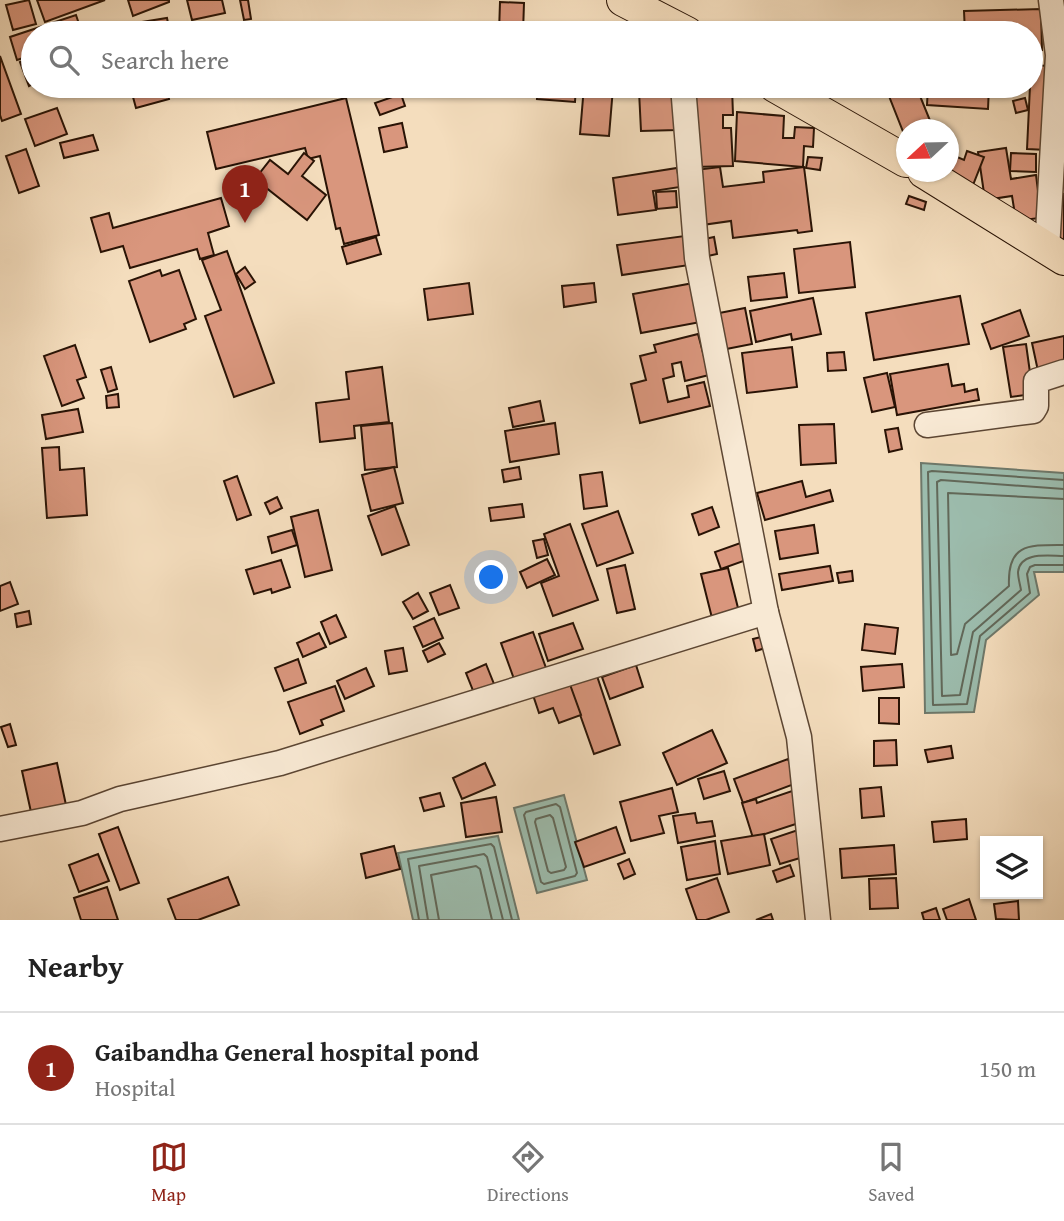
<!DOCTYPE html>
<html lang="en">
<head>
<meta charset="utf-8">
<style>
  :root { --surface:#fff; --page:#f6f6f6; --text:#222; --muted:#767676; --line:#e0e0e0; --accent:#8f2418 }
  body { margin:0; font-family:"Gentium Book Plus",serif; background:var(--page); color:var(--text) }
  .controls { position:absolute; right:21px; bottom:21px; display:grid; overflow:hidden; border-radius:0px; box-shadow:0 2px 5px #0004 }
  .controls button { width:63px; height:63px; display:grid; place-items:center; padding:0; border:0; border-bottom:2px solid var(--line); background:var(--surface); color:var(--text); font:35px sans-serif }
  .compass { position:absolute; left:896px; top:119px; width:63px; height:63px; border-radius:50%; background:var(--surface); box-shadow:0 2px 5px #0004; rotate:248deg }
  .you { position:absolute; left:492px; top:578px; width:24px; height:24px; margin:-18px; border:5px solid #fff; border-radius:50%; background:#1a73e8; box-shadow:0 0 0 10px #1a73e833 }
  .badge { display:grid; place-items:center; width:46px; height:46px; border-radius:50%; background:var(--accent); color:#fff; font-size:23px; font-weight:700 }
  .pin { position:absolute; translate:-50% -58px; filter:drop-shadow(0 2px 4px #0008) }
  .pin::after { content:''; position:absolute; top:37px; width:24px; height:21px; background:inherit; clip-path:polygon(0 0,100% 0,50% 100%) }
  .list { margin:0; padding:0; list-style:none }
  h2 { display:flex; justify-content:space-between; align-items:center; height:91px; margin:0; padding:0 28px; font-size:30px }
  h2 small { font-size:23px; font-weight:400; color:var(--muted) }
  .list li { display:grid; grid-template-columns:46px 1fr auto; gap:21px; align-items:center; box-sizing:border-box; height:112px; padding:0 28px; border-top:2px solid var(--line) }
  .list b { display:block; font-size:26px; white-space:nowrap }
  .list p { margin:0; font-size:23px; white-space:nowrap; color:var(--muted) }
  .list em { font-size:23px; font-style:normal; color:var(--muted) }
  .icon { flex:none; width:38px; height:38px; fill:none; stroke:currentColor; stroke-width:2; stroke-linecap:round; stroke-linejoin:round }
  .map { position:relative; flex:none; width:1064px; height:920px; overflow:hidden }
  .search { position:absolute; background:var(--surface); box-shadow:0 2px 5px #0004; left:21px; right:21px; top:21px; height:77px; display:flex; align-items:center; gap:18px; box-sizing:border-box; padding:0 24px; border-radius:38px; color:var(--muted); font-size:26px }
  .sheet { height:203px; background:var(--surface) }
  nav { display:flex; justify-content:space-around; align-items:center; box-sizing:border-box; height:98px; border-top:2px solid var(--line); background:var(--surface); font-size:19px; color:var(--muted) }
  nav a { display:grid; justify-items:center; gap:4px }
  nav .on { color:var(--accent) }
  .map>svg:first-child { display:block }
</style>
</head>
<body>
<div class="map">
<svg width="1064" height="920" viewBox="0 0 1064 920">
  <rect width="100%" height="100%" fill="#f4ddbd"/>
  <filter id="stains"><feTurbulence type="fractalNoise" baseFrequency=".00286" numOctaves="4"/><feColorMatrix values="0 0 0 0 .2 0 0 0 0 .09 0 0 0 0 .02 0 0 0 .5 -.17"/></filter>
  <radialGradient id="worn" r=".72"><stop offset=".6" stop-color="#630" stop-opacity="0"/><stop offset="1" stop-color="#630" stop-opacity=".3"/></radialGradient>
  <g fill="#9cbcad" stroke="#6e786a" stroke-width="2">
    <path d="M921,463L1064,473V572H1034L1039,595L986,640L974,712L925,713Z"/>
    <path d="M564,795L587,880L537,893L514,808Z"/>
    <path d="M498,836L519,920H413L398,853Z"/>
  </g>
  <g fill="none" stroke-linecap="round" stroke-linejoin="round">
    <g stroke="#626859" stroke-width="2">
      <path d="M1064,480L932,471L928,472L933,705L967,704L980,636L1030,593L1027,574L1030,567L1035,565H1064"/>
      <path d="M1064,489L941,480L937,482L942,696L960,695L973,632L1021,590C1020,584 1018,578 1018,572C1020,551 1049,556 1064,556"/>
      <path d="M1064,499L948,493L951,655L957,654L965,624L1009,586C1007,543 1029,545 1064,545"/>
      <path d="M556,804L560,807L577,873L575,876L544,884L541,882L524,815L526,812Z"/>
      <path d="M550,815L553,818L566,867L564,870L551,873L548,871L535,822L536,819Z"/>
      <path d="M419,920L408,859L491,844L494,847L512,920"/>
      <path d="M428,920L419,866L484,854L487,857L503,920"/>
      <path d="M439,920L431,875L476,866L480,869L492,920"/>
    </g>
  </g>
  <g fill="#d9967d" stroke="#291305" stroke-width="2">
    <path d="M29,0L36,24L13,30L6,5Z"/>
    <path d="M37,0H105L45,22Z"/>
    <path d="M128,0H169V2L133,16Z"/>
    <path d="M187,0H222L225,13L192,20Z"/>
    <path d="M240,0H248L251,19L244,20Z"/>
    <path d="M500,2L524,3L523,33H499Z"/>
    <path d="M1041,9L1042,50H1031V33H965L964,11Z"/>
    <path d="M76,15L82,33H33V55L17,60L10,37Z"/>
    <path d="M167,18L170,33H130L129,24Z"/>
    <path d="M598,24L613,30L612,33H594Z"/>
    <path d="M395,29V33H329Z"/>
    <path d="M0,56L21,114L2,121L0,115Z"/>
    <path d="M33,57V84L29,86L20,62Z"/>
    <path d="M1031,65L1049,66L1047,150L1027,149Z"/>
    <path d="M130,86H178L167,89L169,99L136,108Z"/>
    <path d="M538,86H576L575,102L537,99Z"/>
    <path d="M584,86L613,88L609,136L580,134Z"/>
    <path d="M800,86H853L852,94L799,91Z"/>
    <path d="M885,86H916L931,123L915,130H906L904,134Z"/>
    <path d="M928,86H989L988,109L927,105Z"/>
    <path d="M732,87L733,115H723V128H731L733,166L694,167L691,88Z"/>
    <path d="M675,90L677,130L641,131L639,91Z"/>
    <path d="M401,94L405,106L380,115L375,103Z"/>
    <path d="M346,98L379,235L344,244L340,228L336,229L320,156L308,159L305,148L216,169L207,132Z"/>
    <path d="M1025,98L1028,110L1016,113L1013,101Z"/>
    <path d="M57,108L67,134L35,146L25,119Z"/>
    <path d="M737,112L784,116L783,138H794L795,127L814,128L813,147L804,146L803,167L735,161Z"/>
    <path d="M402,123L407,147L384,152L379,128Z"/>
    <path d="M93,135L98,150L64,158L60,143Z"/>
    <path d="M1006,148L1011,179L1036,175L1039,199L1047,217L1016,221L1012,196L985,200L978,152Z"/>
    <path d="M26,149L39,186L19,193L6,156Z"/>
    <path d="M967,151L984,157L973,185L948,176L955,156L964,160Z"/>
    <path d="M304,153L314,161L302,176L326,195L307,220L255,179L270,160L288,174Z"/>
    <path d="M1011,153L1036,154V172L1010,171Z"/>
    <path d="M808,157L822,158L820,170L806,168Z"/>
    <path d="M720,167L723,187L764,182L763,172L804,167L812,231L798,233L797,230L733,238L731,221L702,225L695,170Z"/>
    <path d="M677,168L680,187L653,191L656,210L618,215L613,178Z"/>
    <path d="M676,191L677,207L657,209L656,192Z"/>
    <path d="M1060,193L1064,194V240L1057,239Z"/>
    <path d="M909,196L926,202L924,210L906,204Z"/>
    <path d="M221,198L229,226L208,233L214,255L200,259L197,249L130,268L123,246L101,252L91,218L109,213L113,228Z"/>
    <path d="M692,235L696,264L622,275L617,245Z"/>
    <path d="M376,237L381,254L347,264L342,247Z"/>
    <path d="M714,237L717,254L703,257L700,240Z"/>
    <path d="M850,242L855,287L799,293L794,249Z"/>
    <path d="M227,251L274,383L234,397L205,316L221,310L202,260Z"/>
    <path d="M245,267L255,282L245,289L236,274Z"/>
    <path d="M160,270L162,276L179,270L196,319L184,324L186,329L150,342L129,281Z"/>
    <path d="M784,273L787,297L751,301L748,277Z"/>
    <path d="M699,282L706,321L641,333L633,294Z"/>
    <path d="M469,283L473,314L428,320L424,289Z"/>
    <path d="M594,283L596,302L564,307L562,286Z"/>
    <path d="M960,296L969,344L874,360L866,313Z"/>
    <path d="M813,298L821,334L792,340L791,334L756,342L750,311Z"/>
    <path d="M745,308L752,344L716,351L709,315Z"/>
    <path d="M1020,310L1029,336L991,349L982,324Z"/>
    <path d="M698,334L709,375L685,381L681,362L672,364L674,376L663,379L668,402L689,397L687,386L704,382L710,406L640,423L631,384L646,380L640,356L656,352L654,345Z"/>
    <path d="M1064,336V366L1038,371L1032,343Z"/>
    <path d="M1026,344L1033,394L1011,397L1003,347Z"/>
    <path d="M75,345L86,377L77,380L84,398L62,406L44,356Z"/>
    <path d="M792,347L797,387L747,393L742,353Z"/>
    <path d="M844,352L846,370L828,371L827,353Z"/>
    <path d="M948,364L952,386L964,384L965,392L977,389L979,400L897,415L890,374Z"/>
    <path d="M111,367L117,389L108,392L101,370Z"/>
    <path d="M382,367L389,422L354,426L355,438L320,442L316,403L349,399L346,372Z"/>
    <path d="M887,373L895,407L872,412L864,378Z"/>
    <path d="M118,394L119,407L107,408L106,396Z"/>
    <path d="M540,401L544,421L513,427L509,408Z"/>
    <path d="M78,409L83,432L46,439L42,415Z"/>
    <path d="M392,423L397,467L365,470L361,426Z"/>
    <path d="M555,423L559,454L510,462L505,431Z"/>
    <path d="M834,424L836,463L801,465L799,425Z"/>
    <path d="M898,428L902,449L889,452L885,430Z"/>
    <path d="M59,447L60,470L84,468L87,515L47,518L42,448Z"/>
    <path d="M394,467L403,503L371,511L362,475Z"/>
    <path d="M519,467L521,479L504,482L502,470Z"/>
    <path d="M602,472L607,506L584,509L580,475Z"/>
    <path d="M237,476L251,515L237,520L224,481Z"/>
    <path d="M802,481L806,497L830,490L833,501L765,520L757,493Z"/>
    <path d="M277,497L282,508L270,514L265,503Z"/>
    <path d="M522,504L524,517L491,521L489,508Z"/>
    <path d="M395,506L409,545L382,555L368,516Z"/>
    <path d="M712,507L719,527L699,535L692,514Z"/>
    <path d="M318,510L332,570L305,577L291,517Z"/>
    <path d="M618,511L633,553L597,566L582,524Z"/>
    <path d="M570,524L598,600L553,616L541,583L559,576L544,534Z"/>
    <path d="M814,525L818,553L780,559L775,531Z"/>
    <path d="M292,530L297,545L272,553L268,537Z"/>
    <path d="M544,539L548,555L537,558L533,541Z"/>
    <path d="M746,541L752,558L721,569L715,552Z"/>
    <path d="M547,559L555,575L527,588L520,572Z"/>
    <path d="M281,560L290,587L272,593L271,589L254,594L246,570Z"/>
    <path d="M625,565L635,609L617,613L607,569Z"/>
    <path d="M830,566L833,581L782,590L779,574Z"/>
    <path d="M728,568L740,616L713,622L701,574Z"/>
    <path d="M852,571L853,581L839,583L837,573Z"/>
    <path d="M10,582L18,604L0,611V586Z"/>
    <path d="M450,585L459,608L439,615L430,593Z"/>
    <path d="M418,593L428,611L413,619L403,602Z"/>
    <path d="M29,611L31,624L17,627L15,614Z"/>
    <path d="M336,615L346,637L330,644L321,622Z"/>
    <path d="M434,618L443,638L423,647L414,627Z"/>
    <path d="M573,623L583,649L548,661L539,634Z"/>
    <path d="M865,624L898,628L895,654L862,650Z"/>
    <path d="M533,632L546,668L514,679L501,643Z"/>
    <path d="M319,633L326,647L303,657L297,643Z"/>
    <path d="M765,636L768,647L756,651L753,639Z"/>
    <path d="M439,643L445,654L428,662L423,651Z"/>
    <path d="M403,648L407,671L389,674L385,651Z"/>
    <path d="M298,659L306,683L284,691L275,668Z"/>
    <path d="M486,664L494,684L474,693L466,673Z"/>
    <path d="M902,664L904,687L863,691L861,667Z"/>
    <path d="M636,665L643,687L610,699L602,677Z"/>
    <path d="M366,668L374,686L345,699L337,681Z"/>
    <path d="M597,676L620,745L594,754L567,678Z"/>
    <path d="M568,679L581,715L559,723L553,708L539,713L532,692Z"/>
    <path d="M335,686L344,711L321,720L323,725L300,734L288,702Z"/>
    <path d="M879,698H899V724L879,723Z"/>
    <path d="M10,724L16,745L8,747L1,727Z"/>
    <path d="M712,730L727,763L677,785L663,753Z"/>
    <path d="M896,740L897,765L874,766V741Z"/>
    <path d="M951,746L953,758L928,762L925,750Z"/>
    <path d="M788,759L797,783L743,803L734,779Z"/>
    <path d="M57,763L66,805L31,812L22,771Z"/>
    <path d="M485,763L495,785L462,799L453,778Z"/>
    <path d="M724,771L730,791L704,799L698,779Z"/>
    <path d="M881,787L884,816L862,818L860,789Z"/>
    <path d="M672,788L678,812L659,816L664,833L631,841L620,802Z"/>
    <path d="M798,789L808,820L753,838L742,803L756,799L757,803Z"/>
    <path d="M440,793L444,806L424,811L420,798Z"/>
    <path d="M496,797L502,832L466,837L461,803Z"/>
    <path d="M695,813L697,823L712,821L715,836L678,843L673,816Z"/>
    <path d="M966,819L967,839L934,842L932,822Z"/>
    <path d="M118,827L139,883L120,890L99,834Z"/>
    <path d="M616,827L625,853L584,867L575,842Z"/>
    <path d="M801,829L810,855L780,864L771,839Z"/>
    <path d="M764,834L770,865L728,874L721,841Z"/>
    <path d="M715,841L720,874L687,880L681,847Z"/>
    <path d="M894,845L896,874L842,878L840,849Z"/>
    <path d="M394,846L400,869L366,878L361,854Z"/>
    <path d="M98,854L109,881L79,892L69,865Z"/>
    <path d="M629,859L635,874L624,879L618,864Z"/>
    <path d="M790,865L794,876L777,882L773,871Z"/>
    <path d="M228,877L239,905L198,920H176L168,899Z"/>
    <path d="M717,878L729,912L706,920H697L686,889Z"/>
    <path d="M896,878L898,908L870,909L869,879Z"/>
    <path d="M107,887L118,920H81L74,898Z"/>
    <path d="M969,899L976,920H947L943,909Z"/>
    <path d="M1018,901L1019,920L996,919L994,904Z"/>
    <path d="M936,908L940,920H924L922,913Z"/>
    <path d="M771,914L773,920H756Z"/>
  </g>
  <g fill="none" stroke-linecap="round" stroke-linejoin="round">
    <defs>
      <g id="minor">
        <path d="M683,86L697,258L766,612L799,737L818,920"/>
        <path d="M1047,250L1058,55L1051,0"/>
        <path d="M927,425L1033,411L1036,406V381L1064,372"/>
        <path d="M0,829L82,813L120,799L280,763L766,612"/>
      </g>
      <g id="major">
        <path d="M623,0L687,33"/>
        <path d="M775,86L906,161"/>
        <path d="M924,172L1064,259"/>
      </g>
    </defs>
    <use href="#minor" stroke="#5c4633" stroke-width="27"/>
    <use href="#major" stroke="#291305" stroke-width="34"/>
    <use href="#minor" stroke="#f8e9d4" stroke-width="24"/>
    <use href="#major" stroke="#f4ddbd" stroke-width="32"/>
  </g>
  <rect width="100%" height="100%" filter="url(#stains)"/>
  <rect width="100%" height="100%" fill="url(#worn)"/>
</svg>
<div class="controls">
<button><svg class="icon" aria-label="layers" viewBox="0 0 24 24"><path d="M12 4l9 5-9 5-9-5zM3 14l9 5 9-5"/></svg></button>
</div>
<svg class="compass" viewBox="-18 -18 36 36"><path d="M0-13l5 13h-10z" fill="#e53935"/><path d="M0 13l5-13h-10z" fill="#767676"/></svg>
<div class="you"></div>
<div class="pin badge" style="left:245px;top:223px">1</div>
<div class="search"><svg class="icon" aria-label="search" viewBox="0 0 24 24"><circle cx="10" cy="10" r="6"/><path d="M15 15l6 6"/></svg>Search here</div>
</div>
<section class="sheet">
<h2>Nearby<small></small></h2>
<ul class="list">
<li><span class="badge">1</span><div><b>Gaibandha General hospital pond</b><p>Hospital</p></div><em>150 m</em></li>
</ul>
</section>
<nav>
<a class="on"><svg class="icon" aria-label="map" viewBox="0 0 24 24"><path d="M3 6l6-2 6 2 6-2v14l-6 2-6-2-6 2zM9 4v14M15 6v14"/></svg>Map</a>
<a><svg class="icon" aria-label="directions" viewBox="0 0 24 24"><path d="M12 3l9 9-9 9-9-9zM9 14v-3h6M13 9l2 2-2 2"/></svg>Directions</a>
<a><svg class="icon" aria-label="saved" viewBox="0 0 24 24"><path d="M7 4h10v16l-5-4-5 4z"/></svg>Saved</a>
</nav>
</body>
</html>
